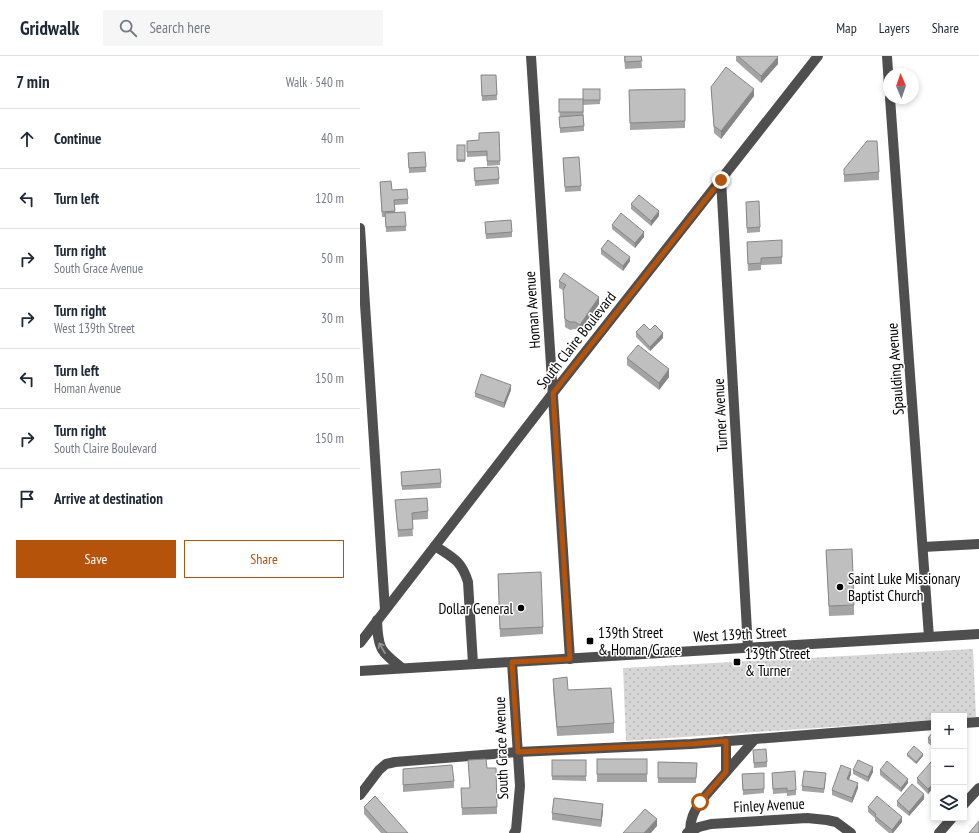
<!DOCTYPE html>
<html lang="en">
<head>
<meta charset="utf-8">
<style>
  :root { --surface:#fff; --page:#f6f6f7; --text:#1f2937; --muted:#747a83; --line:#e0e1e3; --accent:#b45309 }
  body { margin:0; font-family:"PT Sans Narrow",sans-serif; background:var(--page); color:var(--text) }
  .controls { position:absolute; right:12px; bottom:12px; display:grid; overflow:hidden; border-radius:0px; box-shadow:0 2px 6px #0003 }
  .controls button { width:36px; height:36px; display:grid; place-items:center; padding:0; border:0; border-bottom:1px solid var(--line); background:var(--surface); color:var(--text); font:20px sans-serif }
  .compass { position:absolute; left:523px; top:12px; width:36px; height:36px; border-radius:50%; background:var(--surface); box-shadow:0 2px 6px #0003; rotate:358deg }
  .stop { position:absolute; width:12px; height:12px; margin:-9px; border:3px solid #b45309; border-radius:50%; background:#fff }
  .stop.end { background:#b45309; border-color:#fff; box-shadow:0 1px 4px #0008 }
  .list { margin:0; padding:0; list-style:none }
  h2 { display:flex; justify-content:space-between; align-items:center; height:52px; margin:0; padding:0 16px; font-size:17px }
  h2 small { font-size:13px; font-weight:400; color:var(--muted) }
  .list li { display:grid; grid-template-columns:26px 1fr auto; gap:12px; align-items:center; box-sizing:border-box; height:60px; padding:0 16px; border-top:1px solid var(--line) }
  .list b { display:block; font-size:15px; white-space:nowrap }
  .list p { margin:0; font-size:13px; white-space:nowrap; color:var(--muted) }
  .list em { font-size:13px; font-style:normal; color:var(--muted) }
  .actions { display:flex; gap:8px; padding:12px 16px }
  .actions a { flex:1; padding:9px 0; border:1px solid var(--accent); border-radius:0px; text-align:center; font-size:14px; color:var(--accent) }
  .actions .main { background:var(--accent); color:#fff }
  .icon { flex:none; width:22px; height:22px; fill:none; stroke:currentColor; stroke-width:2; stroke-linecap:round; stroke-linejoin:round }
  .map { position:relative; flex:none; width:619px; height:777px; overflow:hidden }
  header { display:flex; align-items:center; gap:24px; box-sizing:border-box; height:56px; padding:0 20px; background:var(--surface); border-bottom:1px solid var(--line) }
  header strong { font-size:19px }
  nav { display:flex; gap:22px; margin-inline-start:auto; font-size:14px }
  .search { width:280px; height:36px; background:var(--page); display:flex; align-items:center; gap:10px; box-sizing:border-box; padding:0 14px; border-radius:0px; color:var(--muted); font-size:15px }
  main { display:flex }
  aside { flex:1; background:var(--surface) }
  .map>svg:first-child { display:block }
</style>
</head>
<body>
<header>
<strong>Gridwalk</strong>
<div class="search"><svg class="icon" aria-label="search" viewBox="0 0 24 24"><circle cx="10" cy="10" r="6"/><path d="M15 15l6 6"/></svg>Search here</div>
<nav><a>Map</a><a>Layers</a><a>Share</a></nav>
</header>
<main>
<aside>
<h2>7 min<small>Walk · 540 m</small></h2>
<ul class="list">
<li><svg class="icon" aria-label="ahead" viewBox="0 0 24 24"><path d="M12 20V5M6 11l6-6 6 6"/></svg><div><b>Continue</b></div><em>40 m</em></li>
<li><svg class="icon" aria-label="left" viewBox="0 0 24 24"><path d="M17 20v-9H6M10 6l-5 5 5 5"/></svg><div><b>Turn left</b></div><em>120 m</em></li>
<li><svg class="icon" aria-label="right" viewBox="0 0 24 24"><path d="M7 20v-9h11M14 6l5 5-5 5"/></svg><div><b>Turn right</b><p>South Grace Avenue</p></div><em>50 m</em></li>
<li><svg class="icon" aria-label="right" viewBox="0 0 24 24"><path d="M7 20v-9h11M14 6l5 5-5 5"/></svg><div><b>Turn right</b><p>West 139th Street</p></div><em>30 m</em></li>
<li><svg class="icon" aria-label="left" viewBox="0 0 24 24"><path d="M17 20v-9H6M10 6l-5 5 5 5"/></svg><div><b>Turn left</b><p>Homan Avenue</p></div><em>150 m</em></li>
<li><svg class="icon" aria-label="right" viewBox="0 0 24 24"><path d="M7 20v-9h11M14 6l5 5-5 5"/></svg><div><b>Turn right</b><p>South Claire Boulevard</p></div><em>150 m</em></li>
<li><svg class="icon" aria-label="arrive" viewBox="0 0 24 24"><path d="M6 21V4h12l-3 4 3 4H6"/></svg><div><b>Arrive at destination</b></div></li>
</ul>
<div class="actions"><a class="main">Save</a><a>Share</a></div>
</aside>
<div class="map">
<svg width="619" height="777" viewBox="0 0 619 777">
  <defs>
    <pattern id="grass-dots" width="8" height="8" patternUnits="userSpaceOnUse"><rect width="8" height="8" fill="#d6d6d6"/><path d="M2 2h.1M6 6h.1" fill="none" stroke="#b6b6b6" stroke-width="1.8" stroke-linecap="round"/></pattern>
  </defs>
  <rect width="100%" height="100%" fill="#fff"/>
  <path fill="url(#grass-dots)" d="M613,593L616,661L604,662V660H574V664L266,685L263,612Z"/>
  <g fill="none" stroke-linecap="round" stroke-linejoin="round">
    <g stroke="#4f4f4f" stroke-width="10">
      <path d="M171,0L210,603"/>
      <path d="M527,0L529,30"/>
      <path d="M530,42L569,581"/>
      <path d="M361,124L388,592"/>
      <path d="M0,172L25,554"/>
      <path d="M75,490C93,502 101,504 108,526L113,608"/>
      <path d="M563,491L619,488"/>
      <path d="M17,564C18,593 20,595 42,612"/>
      <path d="M0,587L193,337L458,0"/>
      <path d="M152,606L160,730L156,774L154,777"/>
      <path d="M0,615L619,578"/>
      <path d="M604,667L619,666"/>
      <path d="M366,685V716"/>
      <path d="M0,739L19,714L26,708L35,706L158,696L331,688L574,669"/>
      <path d="M604,748L619,732"/>
      <path d="M330,775C330,763 334,756 340,746L395,683"/>
      <path d="M327,777L339,771L351,768L447,762L467,764L476,766L491,777"/>
      <path d="M579,777L592,762"/>
    </g>
  </g>
  <g fill="#a4a4a4">
    <path d="M264,0H281L282,12L265,13Z"/>
    <path d="M376,0H417L418,8L401,27L376,5Z"/>
    <path d="M121,19H136L137,44L122,45Z"/>
    <path d="M351,31L394,40L361,83L354,77Z"/>
    <path d="M223,33H240V48L223,49Z"/>
    <path d="M325,33V72L270,74L269,34Z"/>
    <path d="M199,43H223L224,75L200,77Z"/>
    <path d="M139,76L140,109L127,110V100L107,101V85L119,84Z"/>
    <rect x="97" y="89" width="8" height="17"/>
    <path d="M48,97L66,111V116L49,117Z"/>
    <path d="M203,102L221,130V135L205,136Z"/>
    <path d="M114,112L139,123V128L115,130Z"/>
    <path d="M484,113L519,116V124L484,126Z"/>
    <path d="M20,126L32,134L48,143V148L35,149V157L46,170V175L26,176L25,161H22Z"/>
    <path d="M271,148L299,160L291,170L271,153Z"/>
    <path d="M386,151L400,171V176L387,177Z"/>
    <path d="M252,169L284,181L275,192L252,173Z"/>
    <path d="M125,171L152,176V181L126,183Z"/>
    <path d="M387,186L422,201V208L401,209V214L388,215Z"/>
    <path d="M241,193L270,205L263,215L241,198Z"/>
    <path d="M199,225L239,248L220,276L215,273L210,274L205,271L203,234L199,232Z"/>
    <path d="M290,274L303,282L290,295L276,281V276Z"/>
    <path d="M267,302L309,321L299,334L267,309Z"/>
    <path d="M151,334L144,352L115,341V337Z"/>
    <path d="M41,421L81,427V432L42,434Z"/>
    <path d="M35,444L68,455V463L52,464L53,480L38,481Z"/>
    <path d="M466,494L494,549V559L469,560Z"/>
    <path d="M138,518L183,571V578L140,581Z"/>
    <path d="M193,623L208,634L254,667V677L197,680L193,632Z"/>
    <path d="M574,675V692L568,687V682Z"/>
    <path d="M547,698L563,700L556,708L547,700Z"/>
    <path d="M393,699L407,706V711L394,712Z"/>
    <rect x="237" y="703" width="50" height="23"/>
    <path d="M108,704L127,712L137,751V758L102,759L101,732H110Z"/>
    <path d="M192,704H226V725L192,724Z"/>
    <path d="M298,706L337,707L336,727H298Z"/>
    <path d="M574,708V731L568,738L557,727V722Z"/>
    <path d="M43,713L94,725V732L43,736Z"/>
    <path d="M493,714L513,716L508,726L493,718Z"/>
    <path d="M520,714L548,727L541,736L520,719Z"/>
    <path d="M404,717V737L383,739L382,718Z"/>
    <path d="M412,717L436,734V739L427,740V737L413,738Z"/>
    <path d="M491,718L489,724L498,732L492,747L472,739V734Z"/>
    <path d="M466,722L464,737L442,735V730Z"/>
    <path d="M564,743L549,760L537,750V745Z"/>
    <path d="M4,751L48,777H21L4,758Z"/>
    <path d="M508,751L542,766L533,777H529L515,765V762L508,756Z"/>
    <path d="M243,755L241,771L192,764V757Z"/>
  </g>
  <g fill="#868686">
    <path d="M418,1V8L401,27V20Z"/>
    <path d="M394,33V40L361,83V75Z"/>
    <path d="M299,155V160L291,170V165Z"/>
    <path d="M284,176V181L275,192V187Z"/>
    <path d="M270,201V205L263,215V210Z"/>
    <path d="M239,241V248L220,276V269Z"/>
    <path d="M303,277V282L290,295V291Z"/>
    <path d="M309,313V321L299,334V327Z"/>
    <path d="M151,329V334L144,352V347Z"/>
    <path d="M563,698V700L556,708V706Z"/>
    <path d="M513,711V716L508,726V721Z"/>
    <path d="M491,713V718L487,728V723Z"/>
    <path d="M548,723V727L541,736V732Z"/>
    <path d="M498,727V732L492,747V742Z"/>
    <path d="M574,727V731L568,738V733Z"/>
    <path d="M564,738V743L549,760V756Z"/>
    <path d="M243,748V755L241,771V764Z"/>
    <path d="M542,761V766L533,777H532V774Z"/>
    <path d="M297,763V770L291,777H284Z"/>
  </g>
  <g fill="#bfbfbf" stroke="#868686">
    <path d="M265,0H281L282,5L265,6Z"/>
    <path d="M378,0H417L418,1L401,20Z"/>
    <path d="M366,11L394,33L361,75L354,70L351,31Z"/>
    <path d="M121,19H136L137,39L122,40Z"/>
    <rect x="223" y="33" width="17" height="11"/>
    <path d="M325,33V65L270,67L269,34Z"/>
    <rect x="199" y="43" width="24" height="13"/>
    <path d="M223,59L224,70L200,72L199,61Z"/>
    <path d="M139,76L140,105H127V95L107,96V85L119,84V77Z"/>
    <path d="M507,85H517L519,116L484,119V113Z"/>
    <rect x="97" y="89" width="8" height="15"/>
    <path d="M65,96L66,111L49,112L48,97Z"/>
    <path d="M219,101L221,130L205,131L203,102Z"/>
    <path d="M138,111L139,123L115,125L114,112Z"/>
    <path d="M31,125L32,134L47,133L48,143L34,144L35,155L22,156L20,126Z"/>
    <path d="M279,139L299,155L291,165L271,148Z"/>
    <path d="M399,145L400,171L387,172L386,146Z"/>
    <path d="M45,156L46,170L26,171L25,157Z"/>
    <path d="M261,157L284,176L275,187L252,169Z"/>
    <path d="M151,164L152,176L126,178L125,166Z"/>
    <path d="M248,184L270,201L263,210L241,193Z"/>
    <path d="M422,184V201L401,202V207L388,208L387,186Z"/>
    <path d="M204,217L239,241L220,269L215,266H210L205,263L203,234L206,229L199,225Z"/>
    <path d="M284,268L290,274L295,269L303,277L290,291L276,276Z"/>
    <path d="M278,289L309,313L299,327L267,302Z"/>
    <path d="M121,318L151,329L144,347L115,337Z"/>
    <path d="M80,413L81,427L42,430L41,416Z"/>
    <path d="M67,442L68,455L52,457L53,473L38,474L35,444Z"/>
    <path d="M492,493L494,549L469,550L466,494Z"/>
    <path d="M181,516L183,571L140,573L138,518Z"/>
    <path d="M207,621L208,634L251,632L254,667L197,671L193,623Z"/>
    <path d="M574,675V687L568,682Z"/>
    <path d="M554,690L563,698L556,706L547,698Z"/>
    <path d="M406,693L407,706L394,707L393,694Z"/>
    <path d="M126,703L127,712H136L137,751L102,752L101,732H110L108,704Z"/>
    <rect x="237" y="703" width="50" height="15"/>
    <rect x="192" y="704" width="34" height="16"/>
    <path d="M498,704L513,711L508,721L493,714Z"/>
    <path d="M527,705L548,723L541,732L520,714Z"/>
    <path d="M298,706L337,707L336,722H298Z"/>
    <path d="M571,706L574,708V727L568,733L557,722Z"/>
    <path d="M92,709L94,725L43,729V713Z"/>
    <path d="M481,709L491,713L487,723L498,727L492,742L472,734Z"/>
    <path d="M435,715L436,734L427,735V732L413,733L412,717Z"/>
    <path d="M444,715L466,717L464,733L442,730Z"/>
    <path d="M404,717V733L383,734L382,718Z"/>
    <path d="M552,728L564,738L549,756L537,745Z"/>
    <path d="M15,740L48,777H27L4,751Z"/>
    <path d="M517,740L542,761L532,774L515,760L516,758L508,751Z"/>
    <path d="M194,742L243,748L241,764L192,757Z"/>
    <path d="M285,753L297,763L284,777H263Z"/>
    <path d="M619,765V777H609Z"/>
  </g>
  <defs><path id="oneway-shaft" d="M-6 0H5M1.5-3L5.5 0L1.5 3" fill="none" stroke-width="1.6" stroke-linecap="round" stroke-linejoin="round"/></defs>
  <use stroke="#959595" href="#oneway-shaft" transform="translate(22 592) rotate(-119)"/>
  <g fill="none" stroke-linecap="round" stroke-linejoin="round">
    <path stroke="#b45309" stroke-width="5" d="M340,746L366,716V685L331,688L158,696L152,606L210,603L193,337L361,124"/>
  </g>
  <g fill="#000" stroke="#fff" stroke-width="1.5">
    <circle cx="480" cy="531" r="4"/>
    <circle cx="161" cy="552" r="4"/>
    <rect x="226" y="581" width="8" height="8" rx="2"/>
    <rect x="373" y="602" width="8" height="8" rx="2"/>
  </g>
  <g text-anchor="middle" dominant-baseline="central" stroke-width="3" stroke-linejoin="round" paint-order="stroke">
    <g font-size="15" fill="#000" stroke="#fff">
      <text transform="translate(172 254) rotate(-94)">Homan Avenue</text>
      <text transform="translate(216 284) rotate(-52)">South Claire Boulevard</text>
      <text transform="translate(535 313) rotate(-94)">Spaulding Avenue</text>
      <text transform="translate(360 359) rotate(-93)">Turner Avenue</text>
      <text transform="translate(380 578) rotate(-3)">West 139th Street</text>
      <text transform="translate(141 692) rotate(-92)">South Grace Avenue</text>
      <text transform="translate(409 749) rotate(-3)">Finley Avenue</text>
    </g>
    <g font-size="15" fill="#000" stroke="#fff" text-anchor="start">
      <text x="488" y="522">Saint Luke Missionary<tspan x="488" dy="17">Baptist Church</tspan></text>
      <text x="153" y="552" text-anchor="end">Dollar General</text>
      <text x="238" y="576">139th Street<tspan x="238" dy="17">&amp; Homan/Grace</tspan></text>
      <text x="385" y="597">139th Street<tspan x="385" dy="17">&amp; Turner</tspan></text>
    </g>
  </g>
</svg>
<div class="controls">
<button>+</button>
<button>−</button>
<button><svg class="icon" aria-label="layers" viewBox="0 0 24 24"><path d="M12 4l9 5-9 5-9-5zM3 14l9 5 9-5"/></svg></button>
</div>
<svg class="compass" viewBox="-18 -18 36 36"><path d="M0-13l5 13h-10z" fill="#e53935"/><path d="M0 13l5-13h-10z" fill="#747a83"/></svg>
<div class="stop" style="left:340px;top:746px"></div>
<div class="stop end" style="left:361px;top:124px"></div>
</div>
</main>
</body>
</html>
